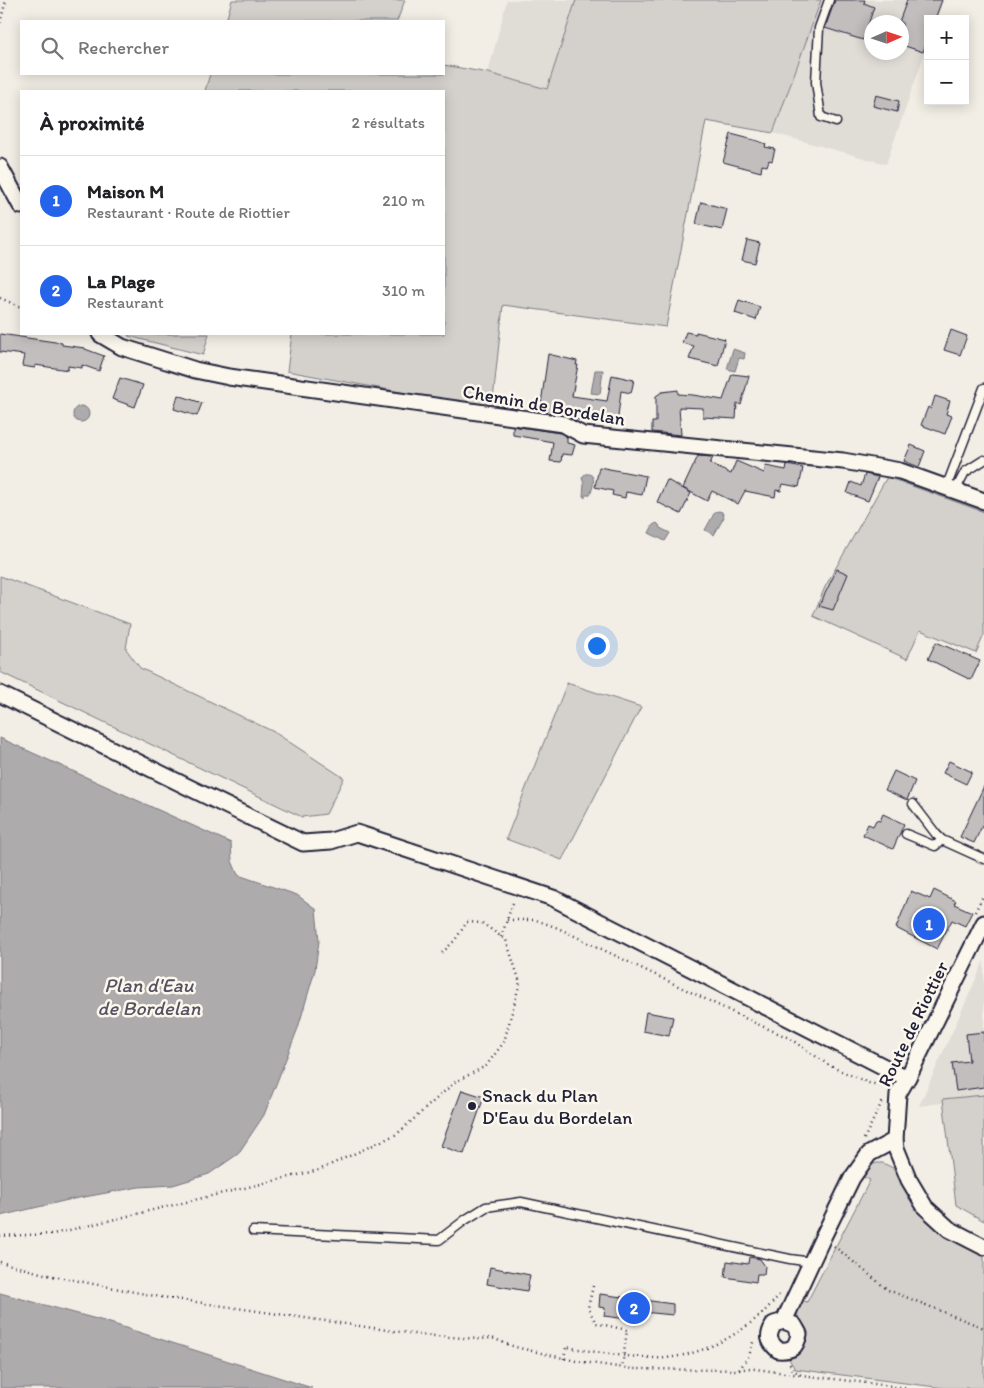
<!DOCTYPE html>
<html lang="fr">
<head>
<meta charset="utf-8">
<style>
  :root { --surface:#fff; --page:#f2f2f2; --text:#202124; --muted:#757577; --line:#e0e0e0; --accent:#2563eb }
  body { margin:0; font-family:Itim,sans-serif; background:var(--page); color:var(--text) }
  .controls { position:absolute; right:15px; top:15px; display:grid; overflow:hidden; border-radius:0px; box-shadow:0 2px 12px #0003 }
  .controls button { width:45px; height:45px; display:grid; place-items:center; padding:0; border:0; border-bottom:1px solid var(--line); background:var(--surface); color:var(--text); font:25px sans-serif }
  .compass { position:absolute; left:864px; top:15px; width:45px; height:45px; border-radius:50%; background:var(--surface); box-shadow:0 2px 12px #0003; rotate:87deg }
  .you { position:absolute; left:596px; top:645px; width:18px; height:18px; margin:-12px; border:4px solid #fff; border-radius:50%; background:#1a73e8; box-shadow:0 0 0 8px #1a73e833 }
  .badge { display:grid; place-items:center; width:32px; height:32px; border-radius:50%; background:var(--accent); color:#fff; font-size:16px; font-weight:700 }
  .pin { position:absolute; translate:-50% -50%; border:2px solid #fff; box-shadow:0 1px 5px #0006 }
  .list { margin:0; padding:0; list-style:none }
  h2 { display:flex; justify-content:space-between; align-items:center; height:65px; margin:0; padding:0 20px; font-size:21px }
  h2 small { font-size:16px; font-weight:400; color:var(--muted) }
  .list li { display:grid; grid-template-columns:32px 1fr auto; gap:15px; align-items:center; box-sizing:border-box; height:90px; padding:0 20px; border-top:1px solid var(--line) }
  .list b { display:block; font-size:19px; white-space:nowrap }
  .list p { margin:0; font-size:16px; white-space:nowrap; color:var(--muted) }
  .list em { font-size:16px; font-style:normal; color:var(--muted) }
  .icon { flex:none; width:28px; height:28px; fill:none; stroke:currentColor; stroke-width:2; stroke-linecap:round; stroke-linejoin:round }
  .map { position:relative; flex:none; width:984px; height:1388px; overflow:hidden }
  .search { position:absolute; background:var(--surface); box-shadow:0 2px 12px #0003; left:20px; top:20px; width:425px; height:55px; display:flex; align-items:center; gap:12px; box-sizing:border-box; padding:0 18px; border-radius:0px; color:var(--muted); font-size:19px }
  .panel { position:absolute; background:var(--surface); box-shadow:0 2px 12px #0003; left:20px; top:90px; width:425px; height:245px; border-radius:0px }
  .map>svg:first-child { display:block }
</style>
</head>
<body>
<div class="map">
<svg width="984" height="1388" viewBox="0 0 984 1388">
  <rect width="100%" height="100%" fill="#f2eee5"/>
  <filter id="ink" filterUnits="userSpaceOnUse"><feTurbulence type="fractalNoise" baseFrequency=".02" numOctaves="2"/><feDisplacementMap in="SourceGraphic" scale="10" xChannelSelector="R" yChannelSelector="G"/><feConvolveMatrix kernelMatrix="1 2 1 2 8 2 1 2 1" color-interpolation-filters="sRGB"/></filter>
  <g filter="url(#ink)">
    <g fill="#e0dcd6" fill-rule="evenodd">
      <path d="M507,0H579L551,90L488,73Z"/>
      <path d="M821,0H943L937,19H928V44L886,164L773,133ZM872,22H902V52H872Z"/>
      <path d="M984,961V1097L919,1106Z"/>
    </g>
    <g fill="#d4d1cc" stroke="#7b7a84">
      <path d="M232,0H405L397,21H226Z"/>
      <path d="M576,0H821L773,133L706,121L666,327L503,305L492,409L287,371L292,334H444V91H205L210,74H444V65L488,73L547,89Z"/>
      <path d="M129,334H209L203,355L128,336Z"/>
      <path d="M887,477L984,512V635L976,653L920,630L907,659L813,616L825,587Z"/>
      <path d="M0,576L130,624L126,649L140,668L274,732L344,778L326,814L302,817L0,672Z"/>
      <path d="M567,683L641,707L562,860L506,839Z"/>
      <path d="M984,1095V1221L956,1205L943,1099Z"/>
      <path d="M877,1163H883L893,1168L910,1199L925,1217L984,1254V1388H944L795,1369L789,1359C805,1354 816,1330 799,1320C797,1312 796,1306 799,1299L807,1302L870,1180L861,1176L870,1165Z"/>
    </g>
    <g fill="#aeabad" stroke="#76747f">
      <path d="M733,349L745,353L744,359L739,358L735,371L727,369Z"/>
      <path d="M595,370H603L600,394L591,393Z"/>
      <circle cx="81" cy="414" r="8"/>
      <path d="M585,474C598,472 593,488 590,495H585V498L583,496L584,484L582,478Z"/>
      <path d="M719,511L722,512L724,517L714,535L705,530L715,512Z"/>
      <path d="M657,523L659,525L660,528L670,533L665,541L649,533L653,525Z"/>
      <path d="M0,738L231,843L232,861L238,875L297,895L316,909L319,941L315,970L298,1028L264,1115L238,1154L209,1174L173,1185L139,1187L68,1200L0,1216Z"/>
      <path d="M0,1293L104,1321L312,1388H0Z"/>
    </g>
    <g fill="#c2bebe" stroke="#22223b">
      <path d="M835,0H865L864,3L874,7L863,40L825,28Z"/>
      <path d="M907,0H942L935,19H928V39L923,52L902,45V22H899Z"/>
      <path d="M876,95L899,101L897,112L873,106Z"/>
      <path d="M731,134L758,141L766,144L765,147L775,149L772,161L769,160L767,166L762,165L761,172L723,162Z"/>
      <path d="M701,202L727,209L722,230L696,224Z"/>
      <path d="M747,240L760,243L755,263L742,260Z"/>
      <path d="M739,300L760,307L756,320L735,313Z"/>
      <path d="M951,330L967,336L960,355L944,350Z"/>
      <path d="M686,332L696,334V332L725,339L718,366L689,359L694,346L682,343Z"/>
      <path d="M0,334L62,343V345L85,348V349L104,356L99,371L82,365V368L68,366V370L35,365V368L22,366L24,355L0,352Z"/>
      <path d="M548,354L577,361L576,365H578L572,396L607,401L612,375L634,380L631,393L621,391L617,425L574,419L564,415L540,411Z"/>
      <path d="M732,374L749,376L741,405L737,403L736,419L703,417V408L679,407L681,435L652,432V422H656V396L662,392L678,390V394L693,395L723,400Z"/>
      <path d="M120,378L143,385L135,407L112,399Z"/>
      <path d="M178,395L202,403L197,416L174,409Z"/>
      <path d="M935,396L950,401L946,414L952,416L945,434L921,425L928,407L931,409Z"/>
      <path d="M513,426L560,433L567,437V443L575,445L572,455L562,454L561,462L550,461L553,442L513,435Z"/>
      <path d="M911,445L925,451L919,467L904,461Z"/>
      <path d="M698,456L713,457L710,464L731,474L736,461L764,473L766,466L786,470L787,465L803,468L799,487L783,484L781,491L776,490L775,497L745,491L738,504L712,491L707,501L683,488Z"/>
      <path d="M599,467L646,476L642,495L626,492L625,498L612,495L613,491L595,487Z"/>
      <path d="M865,474L878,477L868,501L847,493L851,482L861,486Z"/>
      <path d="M667,480L691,493L681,514L657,502Z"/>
      <path d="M837,569L848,574L833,610L819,606Z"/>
      <path d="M936,642L980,661L971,680L928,659Z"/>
      <path d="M949,761L972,772L966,784L943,773Z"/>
      <path d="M894,771L915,781L907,800L885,790Z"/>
      <path d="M984,786V822L974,843L960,837Z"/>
      <path d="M883,814L904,824L893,849L863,835L868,824L873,826L876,820L880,821Z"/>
      <path d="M934,890L956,901L954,904L972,912L965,926L952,920L937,949L896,928L911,891L930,899Z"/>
      <path d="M646,1012L673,1017L669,1036L643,1031Z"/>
      <path d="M984,1032V1087L956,1091L952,1063L969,1061L966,1034Z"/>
      <path d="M462,1090L484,1097L464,1154L441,1146Z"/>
      <path d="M749,1257L760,1259L765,1266L764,1274H757L756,1282L725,1277L727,1261L748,1264Z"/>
      <path d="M490,1267L530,1275L527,1291L487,1284Z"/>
      <path d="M600,1294L673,1304V1315L643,1312L642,1321L604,1316L605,1308L599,1307Z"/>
    </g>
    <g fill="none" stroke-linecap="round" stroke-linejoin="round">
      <defs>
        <g id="lane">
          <path d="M829,0L819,28L816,82L821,117L836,122"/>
          <path d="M946,488L984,388"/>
          <path d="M955,491L965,472L984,460"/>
          <path d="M913,804L936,834L942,840L984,859"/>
          <path d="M906,834L935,846L942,840"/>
          <path d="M253,1231L439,1240L465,1220L486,1207L521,1202L790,1259L811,1262"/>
        </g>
        <g id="street">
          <path d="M0,167L21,206"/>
          <path d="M100,334L122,347L195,370L229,377L563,424L583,435L843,461L900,471L984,501"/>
          <path d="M0,694L188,787L303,843L331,841L357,833L553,898L896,1073L908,1077"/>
          <path d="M984,923L908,1077L898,1094L895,1140L896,1148L909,1180L925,1207L949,1229L984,1247"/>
          <path d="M784,1321L794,1325L799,1334C796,1348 792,1351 778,1350C768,1341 767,1336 774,1324L784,1321L823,1237L852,1178L869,1154L895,1140"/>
        </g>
      </defs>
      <use href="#lane" stroke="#22223b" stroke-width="11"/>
      <use href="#street" stroke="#22223b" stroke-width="19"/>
      <g stroke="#22223b" stroke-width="2.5" stroke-dasharray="1 4" stroke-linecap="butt">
        <path d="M0,23L6,0"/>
        <path d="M0,298L21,307"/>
        <path d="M975,912L984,894"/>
        <path d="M507,920H536L558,928L755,1023L789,1038L830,1066L869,1083L885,1086"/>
        <path d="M501,937L514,900"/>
        <path d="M864,1139L882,1102"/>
        <path d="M0,1236L53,1234L319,1170L397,1134L455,1082L486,1066L504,1042L520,982L506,940L482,923L467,922L455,940L441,954"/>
        <path d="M834,1246L888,1290L984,1328"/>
        <path d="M0,1262L48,1275L155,1296L421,1335L479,1339L492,1338L515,1347L576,1361L632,1369L739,1370L749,1356L754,1339"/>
        <path d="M593,1286L588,1308L596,1323L627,1330L622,1368"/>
        <path d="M564,1359L566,1347C591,1351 616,1356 642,1357C649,1357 657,1359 665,1358C709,1354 752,1329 779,1295"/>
        <path d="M790,1364L793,1370L801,1375L908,1388"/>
        <path d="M739,1370L748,1368L800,1375"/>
      </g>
      <use href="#lane" stroke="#fbf7ec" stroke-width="8"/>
      <use href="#street" stroke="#fbf7ec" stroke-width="15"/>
    </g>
  </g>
  <circle fill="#22223b" stroke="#fbf7ec" stroke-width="2" cx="472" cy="1106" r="5"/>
  <g text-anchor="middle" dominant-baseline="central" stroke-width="5" stroke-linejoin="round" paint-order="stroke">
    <g font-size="19" fill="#22223b" stroke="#fbf7ec">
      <text transform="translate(544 405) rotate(10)">Chemin de Bordelan</text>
      <text transform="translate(913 1024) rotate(-64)">Route de Riottier</text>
    </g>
    <g font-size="19" fill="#22223b" stroke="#fbf7ec" text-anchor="start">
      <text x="482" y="1095">Snack du Plan<tspan x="482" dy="22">D'Eau du Bordelan</tspan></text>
    </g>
    <g font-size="20" font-style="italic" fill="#535263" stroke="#fbf7ec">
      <text x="149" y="985">Plan d'Eau<tspan x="149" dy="23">de Bordelan</tspan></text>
    </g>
  </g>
</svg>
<div class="controls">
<button>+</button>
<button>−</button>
</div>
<svg class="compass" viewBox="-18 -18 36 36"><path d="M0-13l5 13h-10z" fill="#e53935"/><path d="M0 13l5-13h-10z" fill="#757577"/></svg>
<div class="you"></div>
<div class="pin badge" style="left:929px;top:924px">1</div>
<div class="pin badge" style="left:634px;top:1308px">2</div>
<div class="search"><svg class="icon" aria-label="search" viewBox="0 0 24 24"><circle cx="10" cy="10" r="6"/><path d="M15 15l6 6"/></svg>Rechercher</div>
<section class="panel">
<h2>À proximité<small>2 résultats</small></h2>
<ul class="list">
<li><span class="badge">1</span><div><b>Maison M</b><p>Restaurant · Route de Riottier</p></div><em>210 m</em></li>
<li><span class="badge">2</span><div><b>La Plage</b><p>Restaurant</p></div><em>310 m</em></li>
</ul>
</section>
</div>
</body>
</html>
